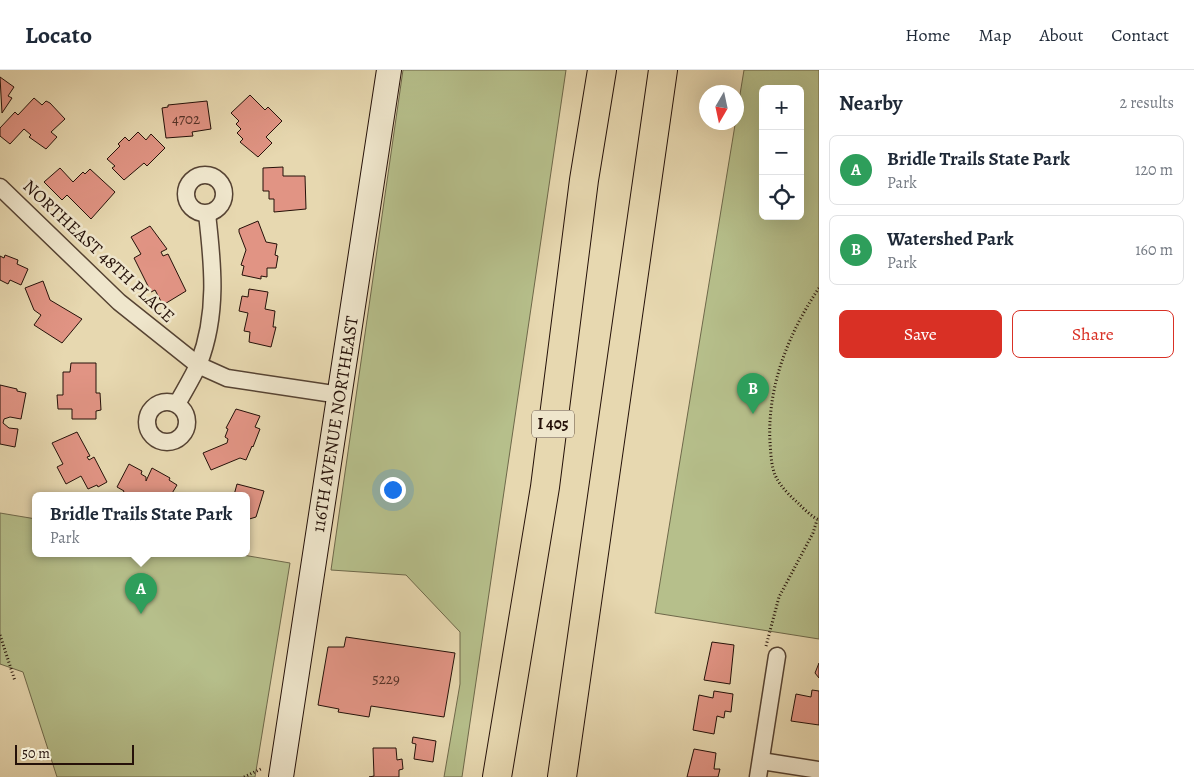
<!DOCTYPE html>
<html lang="en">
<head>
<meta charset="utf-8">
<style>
  :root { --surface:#fff; --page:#f6f6f7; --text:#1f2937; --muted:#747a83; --line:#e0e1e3; --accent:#d93025 }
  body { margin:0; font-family:Alegreya,serif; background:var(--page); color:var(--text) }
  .controls { position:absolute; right:15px; top:15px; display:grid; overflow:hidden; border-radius:8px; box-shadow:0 5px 20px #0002 }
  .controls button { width:45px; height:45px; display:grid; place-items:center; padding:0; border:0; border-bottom:1px solid var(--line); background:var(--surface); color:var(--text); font:25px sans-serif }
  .compass { position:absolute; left:699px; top:15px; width:45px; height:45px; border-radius:50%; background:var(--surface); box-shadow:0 5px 20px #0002; rotate:189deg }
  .scale { position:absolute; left:15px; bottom:12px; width:119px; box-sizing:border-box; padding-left:5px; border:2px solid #251109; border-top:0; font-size:14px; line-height:18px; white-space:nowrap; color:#251109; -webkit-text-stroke:4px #efe6cc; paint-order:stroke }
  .you { position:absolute; left:392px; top:419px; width:18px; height:18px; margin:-12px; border:4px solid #fff; border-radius:50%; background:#1a73e8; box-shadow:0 0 0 8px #1a73e833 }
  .badge { display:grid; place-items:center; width:32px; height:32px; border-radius:50%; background:var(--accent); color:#fff; font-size:16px; font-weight:700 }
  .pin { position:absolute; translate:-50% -41px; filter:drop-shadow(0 1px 2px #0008) }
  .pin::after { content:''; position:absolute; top:26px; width:18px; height:15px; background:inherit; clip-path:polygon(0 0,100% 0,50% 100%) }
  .popup { position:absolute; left:32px; top:422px; width:218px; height:65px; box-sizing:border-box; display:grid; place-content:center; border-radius:8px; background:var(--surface); filter:drop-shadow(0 1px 4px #0005); font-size:16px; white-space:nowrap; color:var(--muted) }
  .popup b { font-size:19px; color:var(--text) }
  .popup::after { content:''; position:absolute; left:50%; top:100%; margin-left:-10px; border:10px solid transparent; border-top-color:var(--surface) }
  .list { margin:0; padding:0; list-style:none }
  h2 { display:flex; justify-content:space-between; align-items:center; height:65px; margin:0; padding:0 20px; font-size:21px }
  h2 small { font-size:16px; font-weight:400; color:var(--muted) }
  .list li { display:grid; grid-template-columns:32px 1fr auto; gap:15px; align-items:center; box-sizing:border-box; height:70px; margin:0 10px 10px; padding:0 10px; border:1px solid var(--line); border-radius:8px }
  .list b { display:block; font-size:19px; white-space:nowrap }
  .list p { margin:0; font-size:16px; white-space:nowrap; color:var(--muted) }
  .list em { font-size:16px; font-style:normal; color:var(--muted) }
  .actions { display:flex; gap:10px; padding:15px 20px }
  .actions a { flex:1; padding:11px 0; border:1px solid var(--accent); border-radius:8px; text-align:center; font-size:18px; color:var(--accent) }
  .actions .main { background:var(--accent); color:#fff }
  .icon { flex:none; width:28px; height:28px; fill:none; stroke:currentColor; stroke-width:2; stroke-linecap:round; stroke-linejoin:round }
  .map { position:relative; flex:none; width:819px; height:707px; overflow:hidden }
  header { display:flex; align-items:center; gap:30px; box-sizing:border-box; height:70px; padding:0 25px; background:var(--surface); border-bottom:1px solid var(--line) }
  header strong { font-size:24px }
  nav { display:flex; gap:28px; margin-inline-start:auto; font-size:18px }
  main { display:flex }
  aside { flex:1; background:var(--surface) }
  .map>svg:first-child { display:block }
</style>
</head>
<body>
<header>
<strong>Locato</strong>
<nav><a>Home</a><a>Map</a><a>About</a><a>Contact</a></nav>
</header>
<main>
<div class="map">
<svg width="819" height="707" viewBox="0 0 819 707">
  <rect width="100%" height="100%" fill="#e7d8b0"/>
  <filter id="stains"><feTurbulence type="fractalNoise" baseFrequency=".004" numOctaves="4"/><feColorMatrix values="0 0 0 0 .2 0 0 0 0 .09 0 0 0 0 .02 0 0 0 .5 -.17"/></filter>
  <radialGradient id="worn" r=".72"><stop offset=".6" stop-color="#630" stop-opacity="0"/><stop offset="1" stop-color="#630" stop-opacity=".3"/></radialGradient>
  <g fill="#b6bf8b" stroke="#6e684a" fill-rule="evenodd">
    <path d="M403,0H566L462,707H444L460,614V562L406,505L331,500Z"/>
    <path d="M744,0H819V569L655,543ZM763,19H800V146H763Z"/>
    <path d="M0,443L36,449V483H231L290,493L255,707H57L23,602L0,594Z"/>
  </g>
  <g fill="#e19484" stroke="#251109">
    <path d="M0,7L14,17L8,26L12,28L2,43Z"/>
    <path d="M250,25L265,40L268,37L282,51L266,67L272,73L258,87L240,72L243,69L237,63L241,59L236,54L239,51L231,43Z"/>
    <path d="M34,28L42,35L46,31L50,33L65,49L51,62L57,67L46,79L29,67L31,65L24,59L10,74L0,66V58L15,42L18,45Z"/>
    <path d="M207,31L211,59L192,62L193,66L166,68L162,38L168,37V35Z"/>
    <path d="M138,62L146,70L151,64L165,78L147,96L144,93L124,110L112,98L115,96L107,89L120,76L118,74L125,67L129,71Z"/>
    <path d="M283,97V106H305L306,139L274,142V129H269V121H263V98Z"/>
    <path d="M60,98L73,112L83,102L85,104L90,99L115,122L91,149L67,125L62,130L44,112Z"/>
    <path d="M258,151L266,172L277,174L275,185L278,186L276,198H267V207L261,206V209L242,205L244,196L241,195L246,180L239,162V159Z"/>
    <path d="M150,156L167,179L161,182L163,186L168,184L186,221L163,235L155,220L151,222L134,188L141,184L131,167Z"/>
    <path d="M5,185L18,190L17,194L28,199L21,215L10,210L8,214L0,210V186L4,188Z"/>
    <path d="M43,211L50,230L82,249L62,273L34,255L41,245L34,240L25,218Z"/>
    <path d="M249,219L268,222L265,239L275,241L273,257H276L271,277L249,272L250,262L244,261L248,243L239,241L242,226L248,227Z"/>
    <path d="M71,293H96V323H100L101,340L96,341V349H72V339H58L57,325H63V302H70Z"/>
    <path d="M0,315L17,319V321L26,323L21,349L10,347L4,349L3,353L9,358L18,359L15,377L0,374Z"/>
    <path d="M236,339L260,346L255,357L260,359L253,377L252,376L246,390L240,388L211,400L203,383L227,373L228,369L225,367L228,359L226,358Z"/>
    <path d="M77,362L90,386L87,387L89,390L94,387L107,412L98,417L97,415L88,419L81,406L66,414L57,397L63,394L52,373Z"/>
    <path d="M129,394L142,401L141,404L146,407V411L152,398L170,408L169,410L177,415L171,425H122L124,421L117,417Z"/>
    <path d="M237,414L264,421L256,447L246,450V425H234Z"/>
    <path d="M346,567L455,583L444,647L371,636L369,647L338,642L339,639L318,635L328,577H344Z"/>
    <path d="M712,572L734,575L730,614L704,610Z"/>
    <path d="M819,593V608L815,603Z"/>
    <path d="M812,620L819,621V655L791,651L796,624L811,627Z"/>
    <path d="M714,621L733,624L731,642L725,641L724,648L717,646L714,664L693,660L699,625L713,628Z"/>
    <path d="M413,667L436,671L433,692L414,689L416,674L412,673Z"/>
    <path d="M373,678H396L397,690L402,689L403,699L399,700V707H369L374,706Z"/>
    <path d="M694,679L716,683L714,699H720L718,707H687Z"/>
  </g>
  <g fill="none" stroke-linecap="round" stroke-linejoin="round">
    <defs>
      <g id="street">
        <circle cx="205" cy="124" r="19"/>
        <path d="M0,117L119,232L198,295L227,308L340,325"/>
        <circle cx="167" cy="352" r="20"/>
        <path d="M177,334C184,321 193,307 199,293C218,244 213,195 207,144"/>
        <path d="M761,691L819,700"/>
        <path d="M758,707L777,586"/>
      </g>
      <path id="secondary" d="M281,707L389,0"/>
      <g id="highway">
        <path d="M497,707L545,417L584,110L602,0"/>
        <path d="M562,707L663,0"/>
      </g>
    </defs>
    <use href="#street" stroke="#564333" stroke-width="19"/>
    <use href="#secondary" stroke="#251109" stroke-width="26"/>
    <use href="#highway" stroke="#251109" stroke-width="30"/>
    <g stroke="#251109" stroke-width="3" stroke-dasharray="1 2.5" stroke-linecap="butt">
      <path d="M819,218C788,264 767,317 770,373C771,384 771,397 776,407C781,417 790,426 798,433C804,439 812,447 819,450"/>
      <path d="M0,565L15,611"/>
      <path d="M766,576L779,527L813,463L817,450"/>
      <path d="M244,707L263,698"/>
    </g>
    <use href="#street" stroke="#efe6cc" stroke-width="16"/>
    <use href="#secondary" stroke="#efe6cc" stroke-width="24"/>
    <use href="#highway" stroke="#e7d8b0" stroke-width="28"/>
  </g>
  <g text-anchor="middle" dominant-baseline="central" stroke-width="5" stroke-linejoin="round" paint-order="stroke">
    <g font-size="15" fill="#543228">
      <text x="186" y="49">4702</text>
      <text x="386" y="609">5229</text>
    </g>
    <rect fill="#efe6cc" stroke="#625144" stroke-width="1" x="532" y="340.5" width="42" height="27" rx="4"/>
    <g font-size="16" font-weight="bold" fill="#251109">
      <text x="553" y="354">I 405</text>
    </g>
    <g font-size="18" fill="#251109" stroke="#efe6cc">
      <text transform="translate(99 181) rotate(43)">NORTHEAST 48TH PLACE</text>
      <text transform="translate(335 354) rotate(-81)">116TH AVENUE NORTHEAST</text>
    </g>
  </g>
  <rect width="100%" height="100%" filter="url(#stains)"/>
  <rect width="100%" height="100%" fill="url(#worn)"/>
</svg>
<div class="controls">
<button>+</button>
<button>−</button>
<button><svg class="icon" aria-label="locate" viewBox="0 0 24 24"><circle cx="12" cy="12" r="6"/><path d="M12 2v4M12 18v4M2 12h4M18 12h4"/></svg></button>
</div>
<svg class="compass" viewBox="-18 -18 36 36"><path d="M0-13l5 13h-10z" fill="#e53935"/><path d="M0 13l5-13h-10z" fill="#747a83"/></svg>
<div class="scale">50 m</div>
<div class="you"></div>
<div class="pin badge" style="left:141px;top:544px;background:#2e9e5b">A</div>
<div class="popup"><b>Bridle Trails State Park</b>Park</div>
<div class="pin badge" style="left:753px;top:344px;background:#2e9e5b">B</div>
</div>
<aside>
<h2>Nearby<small>2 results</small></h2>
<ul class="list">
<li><span class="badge" style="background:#2e9e5b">A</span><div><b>Bridle Trails State Park</b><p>Park</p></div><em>120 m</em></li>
<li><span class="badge" style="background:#2e9e5b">B</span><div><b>Watershed Park</b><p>Park</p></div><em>160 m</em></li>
</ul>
<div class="actions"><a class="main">Save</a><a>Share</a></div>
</aside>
</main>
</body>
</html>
